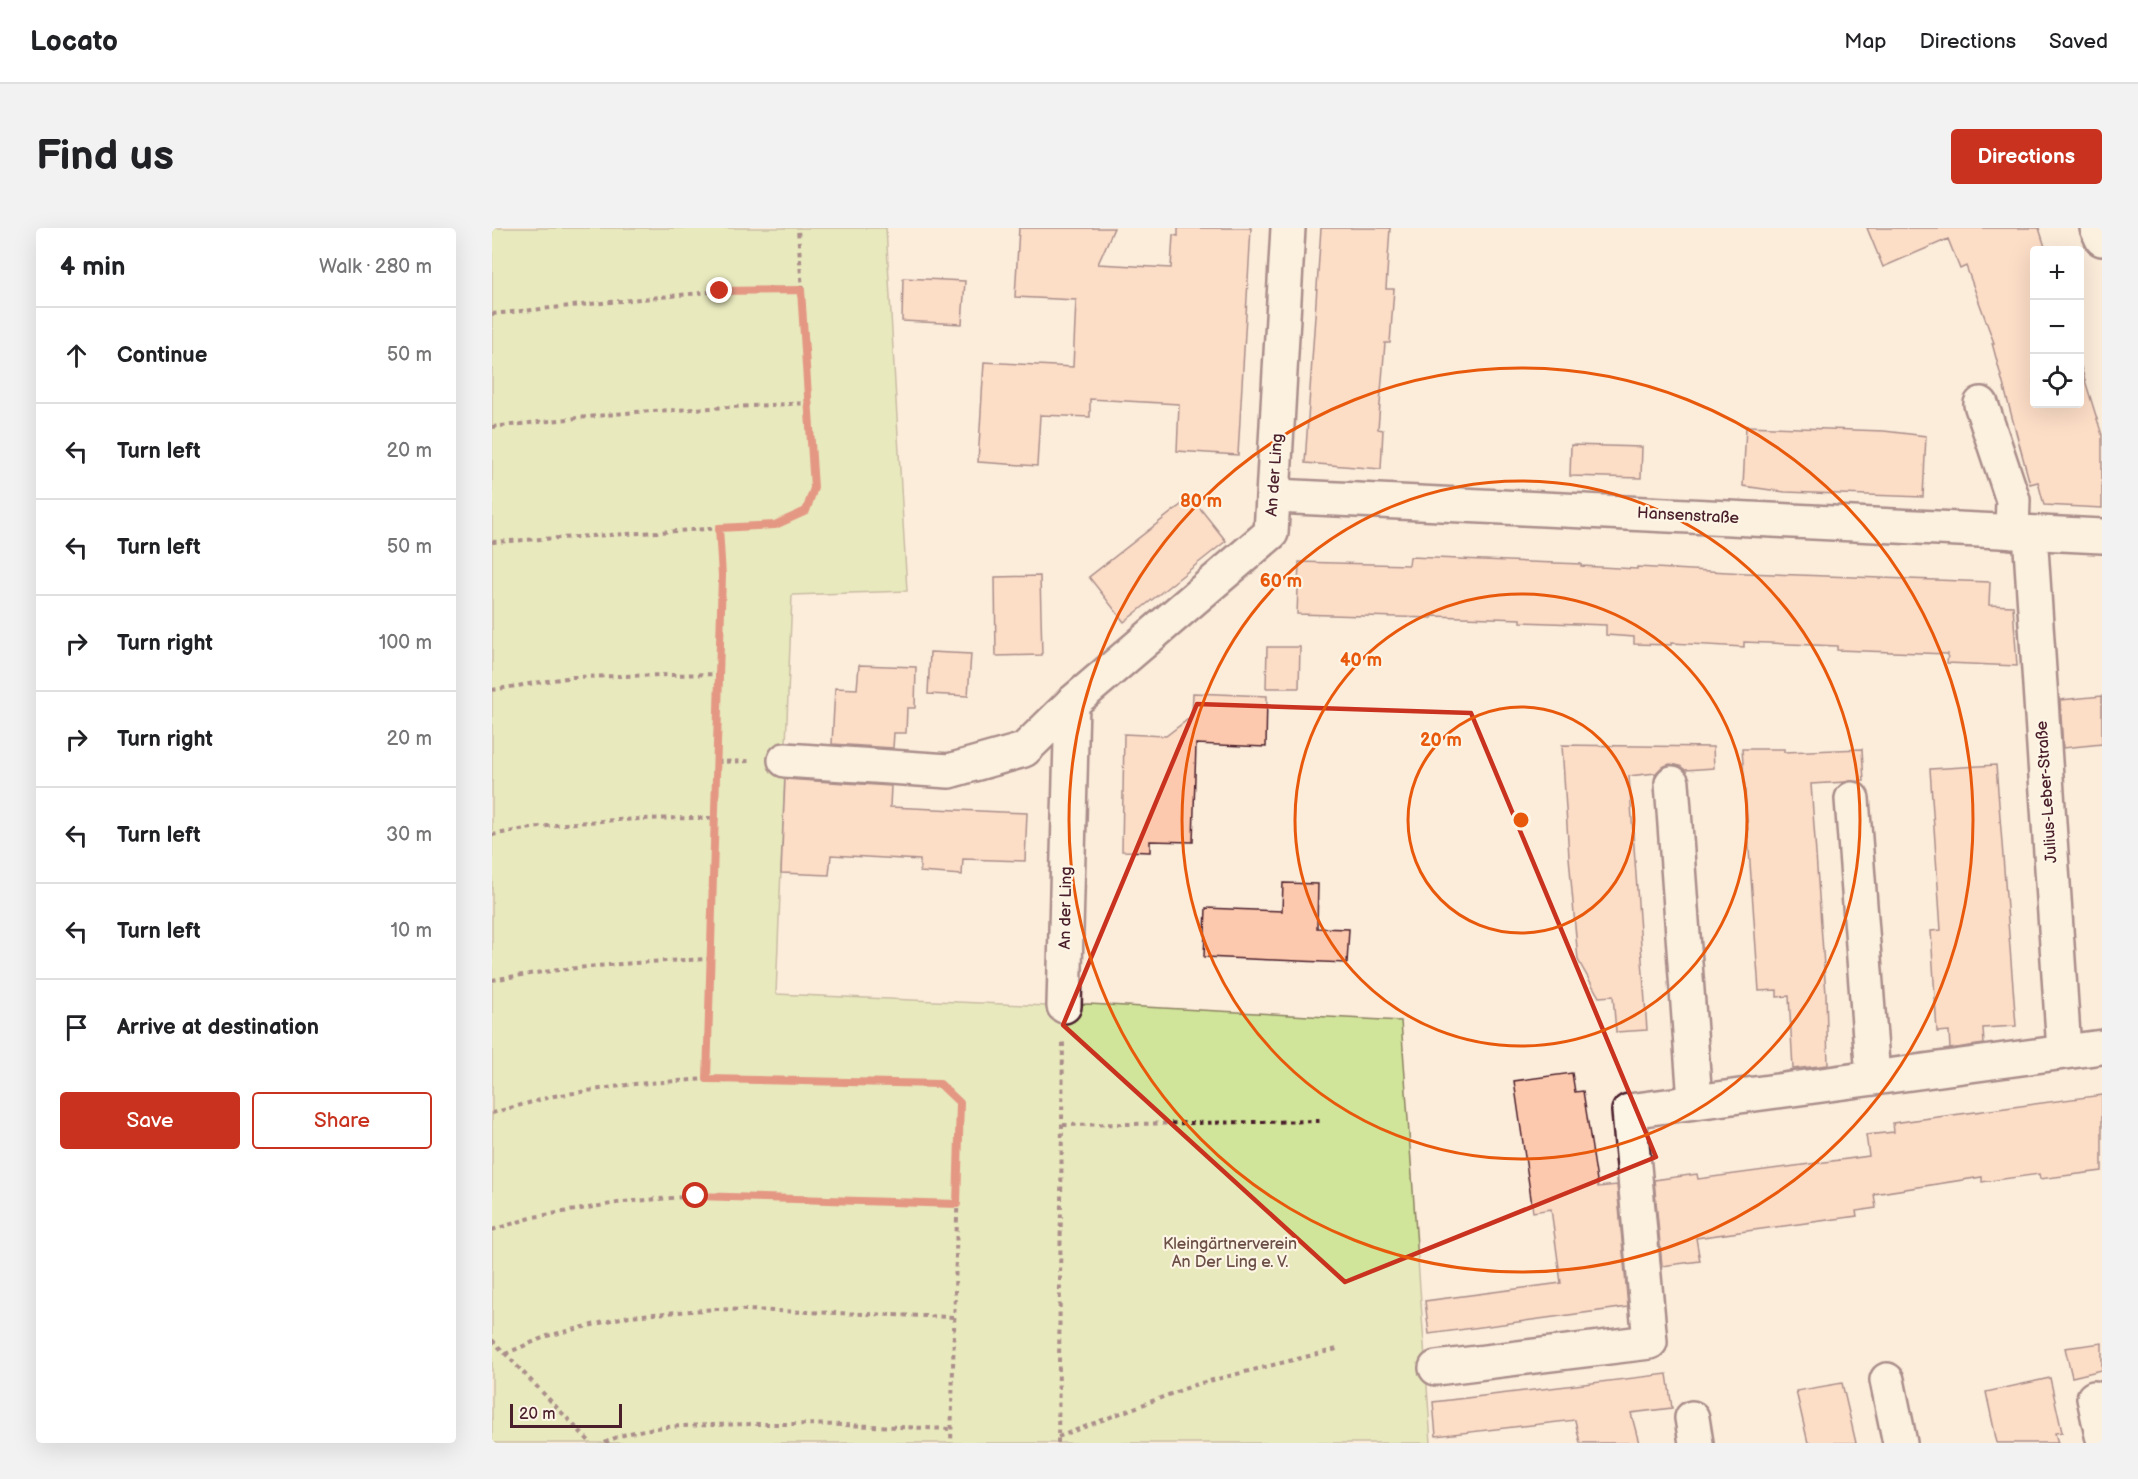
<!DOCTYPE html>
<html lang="en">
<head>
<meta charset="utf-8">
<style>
  :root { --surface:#fff; --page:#f2f2f2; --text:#202124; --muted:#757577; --line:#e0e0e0; --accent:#c8321e }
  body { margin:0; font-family:"Balsamiq Sans",sans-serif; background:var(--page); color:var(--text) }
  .controls { position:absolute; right:18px; top:18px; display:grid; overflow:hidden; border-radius:6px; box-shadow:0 6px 24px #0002 }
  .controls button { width:54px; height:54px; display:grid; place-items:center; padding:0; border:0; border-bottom:2px solid var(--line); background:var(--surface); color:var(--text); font:30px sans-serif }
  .scale { position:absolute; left:18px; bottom:15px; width:112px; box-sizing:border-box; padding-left:6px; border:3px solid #4a1f2b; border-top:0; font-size:16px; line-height:21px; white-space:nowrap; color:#4a1f2b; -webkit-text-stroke:4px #fcf5e5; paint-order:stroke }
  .stop { position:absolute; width:18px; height:18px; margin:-14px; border:4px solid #c8321e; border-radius:50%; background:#fff }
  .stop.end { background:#c8321e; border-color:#fff; box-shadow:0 2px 6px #0008 }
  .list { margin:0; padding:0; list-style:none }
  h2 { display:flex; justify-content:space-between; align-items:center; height:78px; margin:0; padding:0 24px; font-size:26px }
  h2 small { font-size:20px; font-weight:400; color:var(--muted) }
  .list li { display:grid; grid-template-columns:39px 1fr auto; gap:18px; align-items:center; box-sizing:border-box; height:96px; padding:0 24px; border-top:2px solid var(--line) }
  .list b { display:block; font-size:22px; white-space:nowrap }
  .list em { font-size:20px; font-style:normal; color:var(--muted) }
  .actions { display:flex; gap:12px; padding:18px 24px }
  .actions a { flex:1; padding:14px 0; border:2px solid var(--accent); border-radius:6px; text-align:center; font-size:21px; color:var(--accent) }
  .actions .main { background:var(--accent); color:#fff }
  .icon { flex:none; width:33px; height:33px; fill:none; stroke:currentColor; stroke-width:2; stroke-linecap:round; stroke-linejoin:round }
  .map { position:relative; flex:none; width:1610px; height:1215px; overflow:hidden; border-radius:6px }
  header { display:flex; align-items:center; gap:36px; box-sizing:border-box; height:84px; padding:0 30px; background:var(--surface); border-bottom:2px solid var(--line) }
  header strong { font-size:28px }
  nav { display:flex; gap:33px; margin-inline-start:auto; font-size:21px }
  .intro { display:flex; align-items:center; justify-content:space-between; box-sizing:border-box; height:144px; padding:0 36px }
  h1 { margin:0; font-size:42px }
  .button { padding:15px 27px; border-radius:6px; background:var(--accent); color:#fff; font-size:21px; font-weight:700 }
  main { display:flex; gap:36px; padding:0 36px }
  aside { flex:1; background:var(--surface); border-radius:6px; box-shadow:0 6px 24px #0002 }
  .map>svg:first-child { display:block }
</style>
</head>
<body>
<header>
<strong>Locato</strong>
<nav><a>Map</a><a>Directions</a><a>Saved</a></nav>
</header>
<div class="intro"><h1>Find us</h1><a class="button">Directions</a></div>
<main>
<aside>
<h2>4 min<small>Walk · 280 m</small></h2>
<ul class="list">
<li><svg class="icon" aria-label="ahead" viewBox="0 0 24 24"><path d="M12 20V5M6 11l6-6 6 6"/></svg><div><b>Continue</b></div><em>50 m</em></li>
<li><svg class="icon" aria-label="left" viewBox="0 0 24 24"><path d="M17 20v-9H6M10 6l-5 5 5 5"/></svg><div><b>Turn left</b></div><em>20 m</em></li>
<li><svg class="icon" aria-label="left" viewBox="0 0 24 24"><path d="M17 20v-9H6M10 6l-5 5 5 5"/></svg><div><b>Turn left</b></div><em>50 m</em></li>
<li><svg class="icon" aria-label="right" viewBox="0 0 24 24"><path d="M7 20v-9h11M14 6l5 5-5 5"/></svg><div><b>Turn right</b></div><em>100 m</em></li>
<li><svg class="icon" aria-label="right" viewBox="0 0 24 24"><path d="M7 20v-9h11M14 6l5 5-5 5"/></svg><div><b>Turn right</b></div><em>20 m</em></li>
<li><svg class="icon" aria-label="left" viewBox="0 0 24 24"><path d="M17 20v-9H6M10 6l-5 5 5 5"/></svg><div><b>Turn left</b></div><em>30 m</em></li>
<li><svg class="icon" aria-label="left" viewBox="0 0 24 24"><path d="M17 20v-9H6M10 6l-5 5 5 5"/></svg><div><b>Turn left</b></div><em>10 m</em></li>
<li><svg class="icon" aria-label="arrive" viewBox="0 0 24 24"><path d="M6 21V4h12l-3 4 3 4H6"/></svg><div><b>Arrive at destination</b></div></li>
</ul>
<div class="actions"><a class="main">Save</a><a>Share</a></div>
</aside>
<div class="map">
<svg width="1610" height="1215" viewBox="0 0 1610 1215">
  <rect width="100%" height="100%" fill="#fcecda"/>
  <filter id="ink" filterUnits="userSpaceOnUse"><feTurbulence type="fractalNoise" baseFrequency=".0167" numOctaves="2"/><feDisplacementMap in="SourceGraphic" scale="12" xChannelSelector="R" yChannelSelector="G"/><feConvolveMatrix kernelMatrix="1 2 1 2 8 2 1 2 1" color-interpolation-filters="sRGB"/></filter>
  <g filter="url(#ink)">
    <path fill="#d0e59a" stroke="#8d8262" stroke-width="1.5" d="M0,0H394L415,363L300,367L284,766L555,778L596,776L909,793L939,1215H0Z"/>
    <g fill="#fdc9ae" stroke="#4a1f2b" stroke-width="1.5">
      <path d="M527,0H622L606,36L679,40L681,7L686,8V0H759L746,227L685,223L687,176L598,171V189L548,187L545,238L486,234L492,134L581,139L584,72L523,69Z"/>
      <path d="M829,0H898L894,61H902L898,115H893L886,201L891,202L889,241L813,235Z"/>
      <path d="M1375,0H1547L1554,22H1542V176H1587V133L1610,207V280L1552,277L1546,254L1538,256L1500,115H1502L1474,38L1468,41L1456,11L1391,39Z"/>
      <path d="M411,50L473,53L470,96L410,93Z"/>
      <path d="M1254,198L1392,203L1434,208L1431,269L1293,264L1251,258Z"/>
      <path d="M1079,217L1150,219L1149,250L1078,248Z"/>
      <path d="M699,269L734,313L632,394L597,349Z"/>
      <path d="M918,329L1089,336V338L1145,341V339L1254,345L1498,354L1497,377L1521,378L1525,438L1455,435L1456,426L1345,422V418L1252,414V419L1179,415V417L1142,416V409L1114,407V397L1029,394V391L941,388L940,390L805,386L807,334L917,337Z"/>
      <path d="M548,348L550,427L504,428L503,349Z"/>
      <path d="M775,419H808L807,460H774Z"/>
      <path d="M438,424L479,426L476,468L436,466Z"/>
      <path d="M367,437L424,439L423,480H415L414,505H402L401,520L340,516L343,460L365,461Z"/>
      <path d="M701,465L775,468L774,519L704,516L701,614L658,613V624L630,623L632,506L674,508L700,488Z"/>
      <path d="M1610,468V516L1571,520L1568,472Z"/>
      <path d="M1070,517L1221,519L1222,540L1193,542L1188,538L1178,536L1170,539L1164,545L1137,548L1155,802L1124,804L1121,768L1107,769L1086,732L1077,629Z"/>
      <path d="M1250,521H1292V524L1370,521L1372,553L1319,556L1334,766L1336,837L1301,841L1297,768L1285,769V762L1267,763Z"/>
      <path d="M1504,537L1524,798L1491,800L1492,816L1458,821L1457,803L1445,804L1439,703L1449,702L1438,541Z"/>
      <path d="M293,551L399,558L398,579L535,585L533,633L471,631L470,647L428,644V632L339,627L337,647L289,645Z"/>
      <path d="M791,655L826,656L825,700L857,701L855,735L712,729L714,680L790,683Z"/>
      <path d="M1080,845L1083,864L1091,863L1106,959L1125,957L1136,1079L937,1106L933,1073L1069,1055L1059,981L1041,984L1022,853Z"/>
      <path d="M1610,867V943L1548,951L1547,946L1490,954V949L1382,966L1384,980L1364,983L1365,988L1204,1010L1208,1033L1170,1038L1162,952L1205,946L1206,951L1377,928L1374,907L1402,904L1401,895Z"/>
      <path d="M1610,1115V1142L1580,1149L1573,1120Z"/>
      <path d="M1175,1146L1180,1180L1139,1185L1147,1215H1088L1083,1192L944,1208L941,1174Z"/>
      <path d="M1558,1150L1570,1204L1563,1205L1566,1215H1505L1494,1164Z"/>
      <path d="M1350,1155L1364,1215H1316L1304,1163Z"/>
    </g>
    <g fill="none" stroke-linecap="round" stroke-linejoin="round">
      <defs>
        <g id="minor">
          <path d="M1605,0L1610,11"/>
          <path d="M1489,176L1521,272L1520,304"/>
          <path d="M783,268L1610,308"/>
          <path d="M1538,305L1572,823"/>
          <path d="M293,532L457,543L532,522L580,475L779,305L796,0"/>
          <path d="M1180,555L1203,873"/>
          <path d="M1360,571L1381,849"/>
          <path d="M572,778L580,475"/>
          <path d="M944,1140L1158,1114L1137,883L1610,819"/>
          <path d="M1395,1152L1408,1215"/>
          <path d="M1602,1170L1610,1207"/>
          <path d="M1200,1190L1204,1215"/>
        </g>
      </defs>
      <use href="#minor" stroke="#4a1f2b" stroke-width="38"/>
      <g stroke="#4a1f2b" stroke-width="4" stroke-dasharray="4.5 4.5" stroke-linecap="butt">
        <path d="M0,86L228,63L309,62"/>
        <path d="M0,199L143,184L317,175"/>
        <path d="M227,300L230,348L215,851L448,856L468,875L459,1215"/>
        <path d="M0,314L283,297L314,283L322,260L306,0"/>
        <path d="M0,462L80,449L226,446"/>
        <path d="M225,534L259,533"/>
        <path d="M0,607C74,592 148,590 223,590"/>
        <path d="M0,752C72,739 144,734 217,731"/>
        <path d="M0,885L62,868L142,856L215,851"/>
        <path d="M571,897L830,893"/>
        <path d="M0,1002L42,989L131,974L204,968L465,976"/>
        <path d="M0,1112L99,1215"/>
        <path d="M13,1126L55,1108L137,1088L224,1081L463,1089"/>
        <path d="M566,1209L705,1156L845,1121"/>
        <path d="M113,1215C142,1198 188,1198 221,1197C300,1194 380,1198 459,1201"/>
        <path d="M566,1215L571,814"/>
      </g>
      <use href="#minor" stroke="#fcf5e5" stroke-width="33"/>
    </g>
  </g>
  <g fill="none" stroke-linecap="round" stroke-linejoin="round" filter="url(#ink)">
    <path stroke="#c8321e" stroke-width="8" d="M204,968L465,976L468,875L448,856L215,851L230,348L227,300L283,297L314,283L322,260L309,62L228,63"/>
  </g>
  <path d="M0 0H1610V1215H0ZM705,476L979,485L1164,929L853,1054L571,797Z" fill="#fcecda" fill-opacity=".55" fill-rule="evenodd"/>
  <path fill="none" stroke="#c8321e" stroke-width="4.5" stroke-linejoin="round" d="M705,476L979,485L1164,929L853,1054L571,797Z"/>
  <g fill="none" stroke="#e8590c" stroke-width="3">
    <circle cx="1029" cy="592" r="113"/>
    <circle cx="1029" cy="592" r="226"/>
    <circle cx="1029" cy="592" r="339"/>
    <circle cx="1029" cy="592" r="452"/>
  </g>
  <g text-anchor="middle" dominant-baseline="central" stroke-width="4.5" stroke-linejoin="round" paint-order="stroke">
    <g font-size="16" fill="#4a1f2b" stroke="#fcf5e5">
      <text transform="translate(783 247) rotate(-86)">An der Ling</text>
      <text transform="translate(1196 288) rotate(3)">Hansenstraße</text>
      <text transform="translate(1555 564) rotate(-94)">Julius-Leber-Straße</text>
      <text transform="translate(574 680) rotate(-89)">An der Ling</text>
    </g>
    <g font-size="16" fill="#6c5047" stroke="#fcf5e5">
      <text x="738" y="1016">Kleingärtnerverein<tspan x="738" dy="18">An Der Ling e. V.</tspan></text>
    </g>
  </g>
  <circle cx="1029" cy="592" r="9" fill="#e8590c" stroke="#fcf5e5" stroke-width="3"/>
  <g font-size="18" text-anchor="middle" font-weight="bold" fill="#e8590c" stroke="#fcf5e5" stroke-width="4.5" stroke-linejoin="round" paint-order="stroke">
    <text x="709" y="279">80 m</text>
    <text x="789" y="359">60 m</text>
    <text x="869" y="438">40 m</text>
    <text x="949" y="518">20 m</text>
  </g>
</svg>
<div class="controls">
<button>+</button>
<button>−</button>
<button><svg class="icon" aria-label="locate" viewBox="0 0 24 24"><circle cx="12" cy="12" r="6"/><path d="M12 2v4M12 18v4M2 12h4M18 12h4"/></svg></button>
</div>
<div class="scale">20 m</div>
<div class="stop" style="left:204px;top:968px"></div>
<div class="stop end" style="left:228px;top:63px"></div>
</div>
</main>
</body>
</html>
